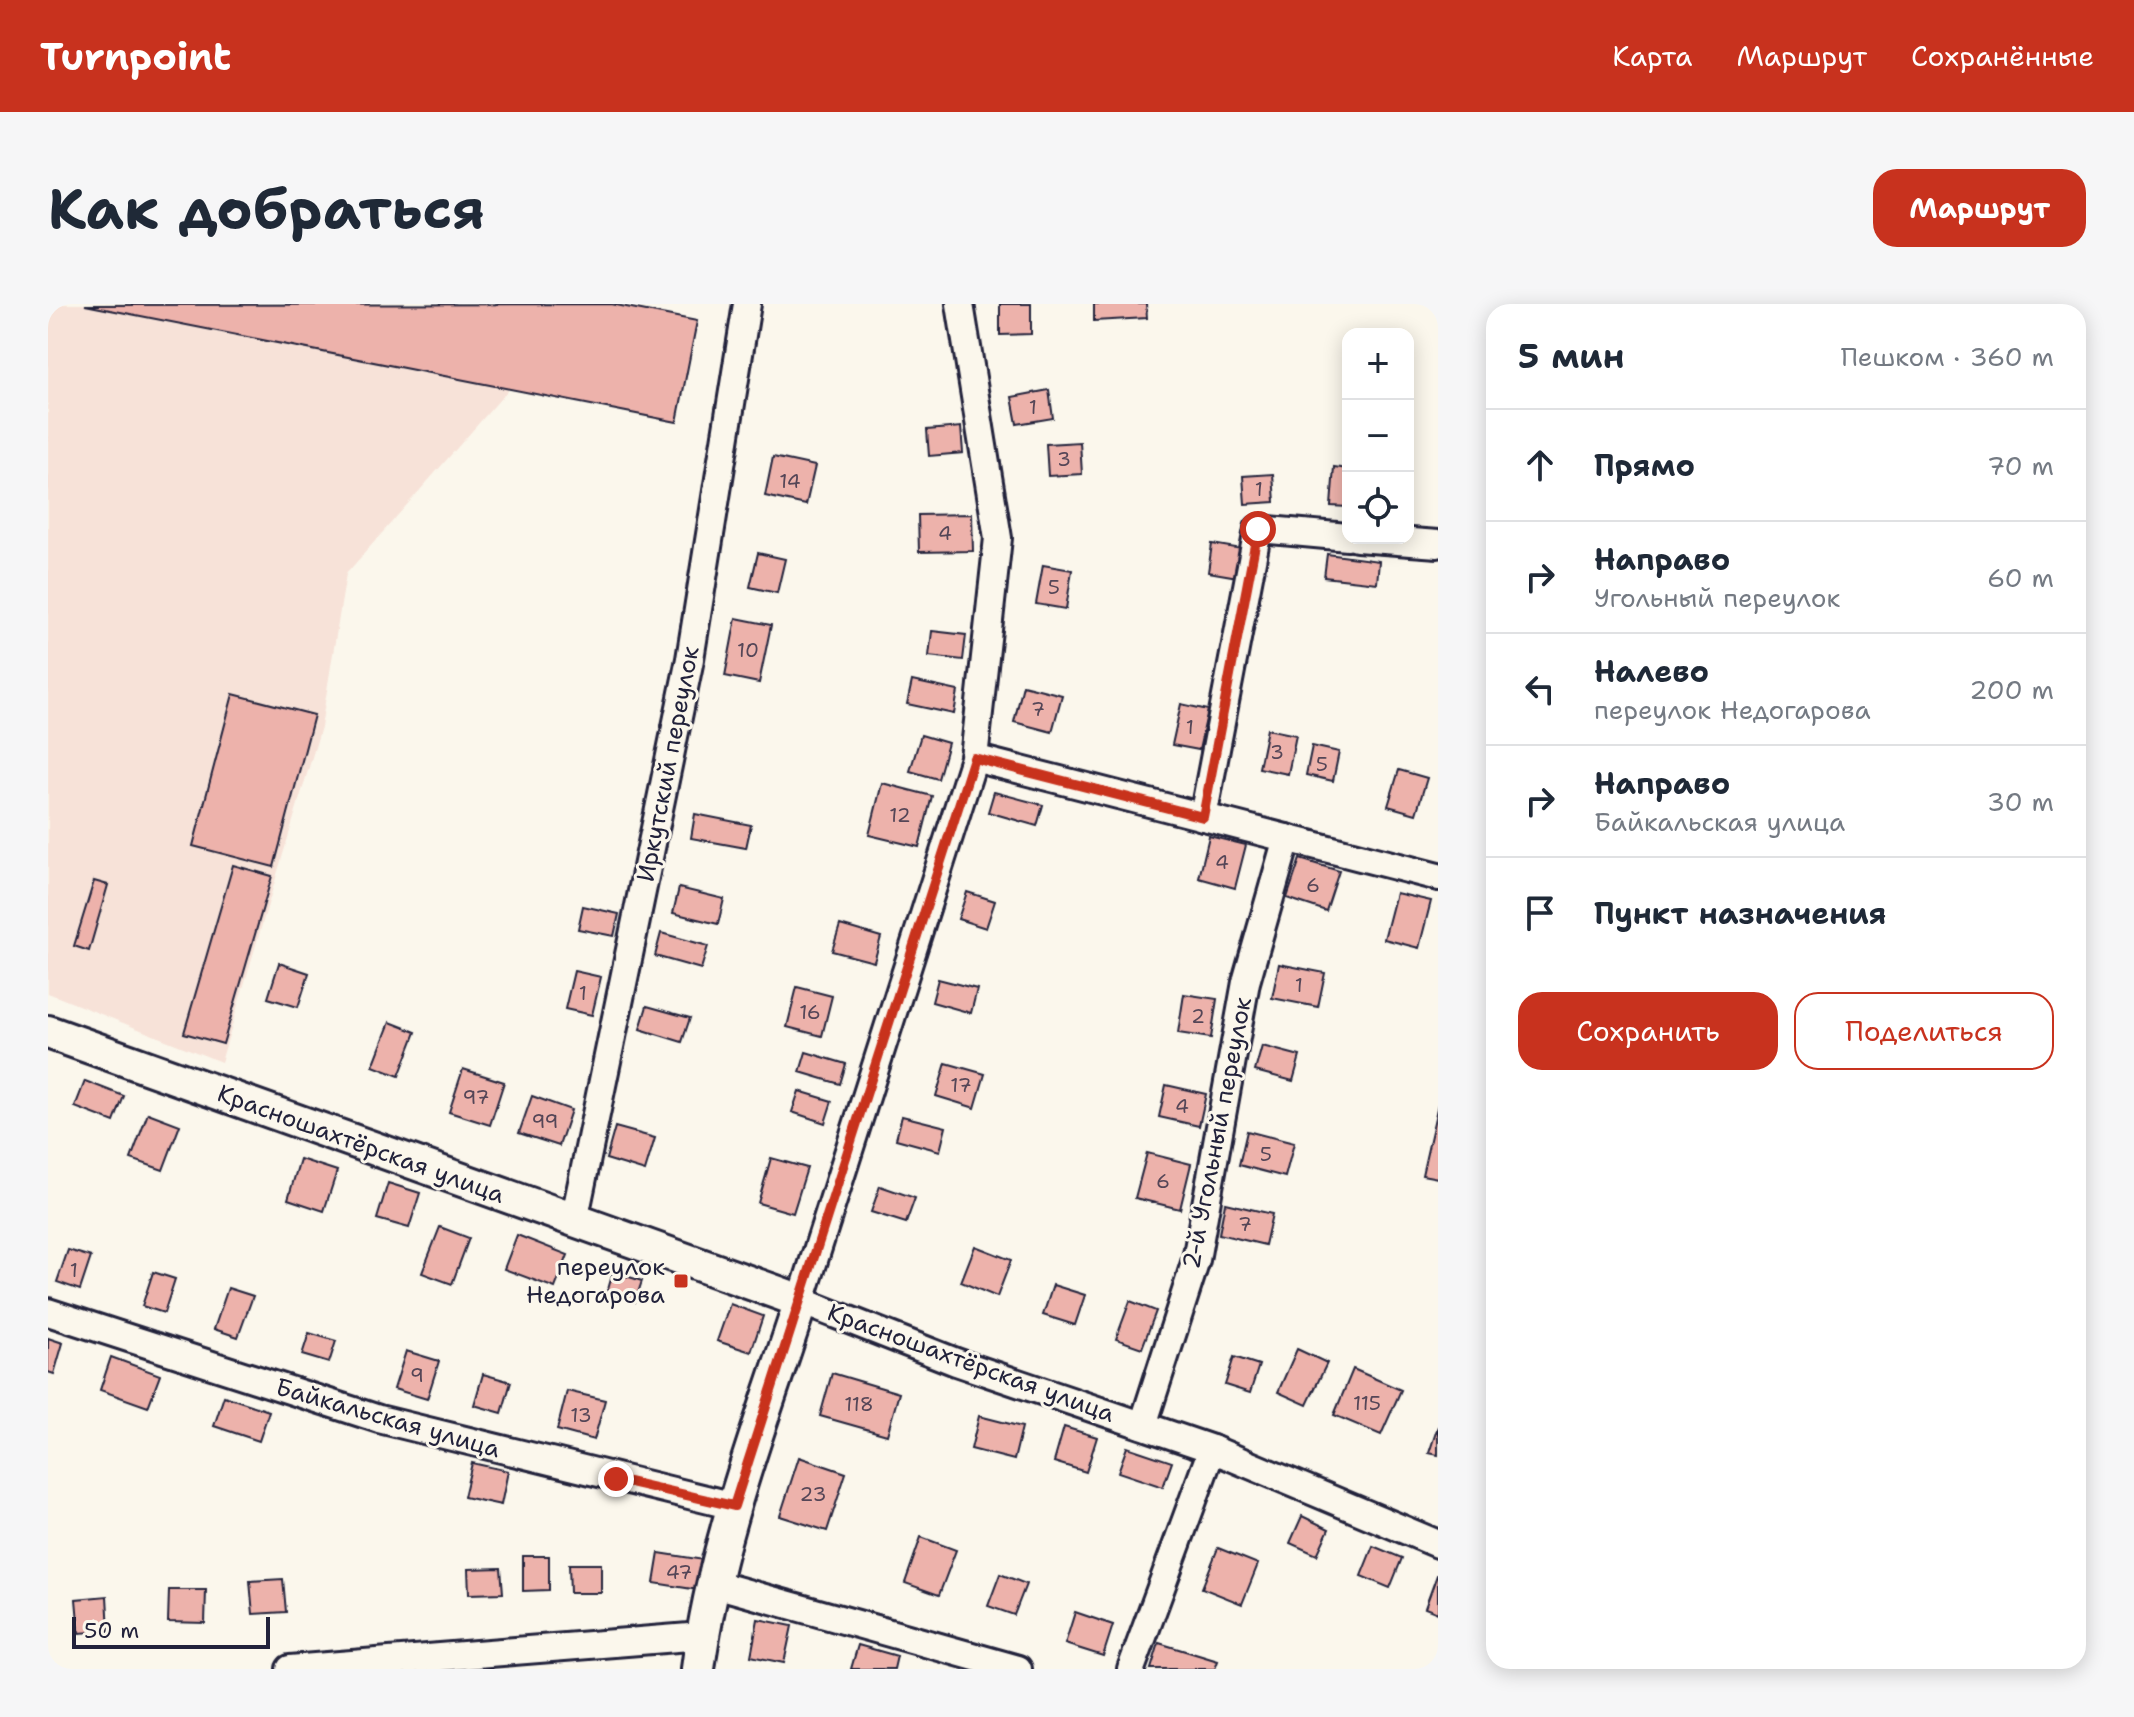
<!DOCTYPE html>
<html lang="ru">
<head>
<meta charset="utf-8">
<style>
  :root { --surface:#fff; --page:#f6f6f7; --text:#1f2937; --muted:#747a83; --line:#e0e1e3; --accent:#c8321e }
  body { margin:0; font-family:"Shantell Sans",sans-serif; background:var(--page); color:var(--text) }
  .controls { position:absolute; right:24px; top:24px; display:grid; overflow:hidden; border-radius:16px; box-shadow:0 4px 20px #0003 }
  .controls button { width:72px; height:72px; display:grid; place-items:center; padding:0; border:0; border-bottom:2px solid var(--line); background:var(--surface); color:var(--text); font:40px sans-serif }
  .scale { position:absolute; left:24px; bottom:20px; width:198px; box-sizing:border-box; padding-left:8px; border:4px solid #22223b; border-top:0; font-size:22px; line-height:28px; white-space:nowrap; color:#22223b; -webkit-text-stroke:6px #fbf7ec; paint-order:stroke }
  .stop { position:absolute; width:24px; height:24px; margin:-18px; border:6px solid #c8321e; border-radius:50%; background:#fff }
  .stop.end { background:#c8321e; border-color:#fff; box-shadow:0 2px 8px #0008 }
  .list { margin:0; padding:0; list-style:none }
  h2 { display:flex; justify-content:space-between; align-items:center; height:104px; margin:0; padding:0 32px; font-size:34px }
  h2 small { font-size:26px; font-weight:400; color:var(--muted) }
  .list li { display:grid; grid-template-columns:52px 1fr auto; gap:24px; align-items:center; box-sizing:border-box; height:112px; padding:0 32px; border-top:2px solid var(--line) }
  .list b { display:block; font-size:30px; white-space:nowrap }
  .list p { margin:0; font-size:26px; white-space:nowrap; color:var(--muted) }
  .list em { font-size:26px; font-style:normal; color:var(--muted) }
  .actions { display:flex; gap:16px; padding:24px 32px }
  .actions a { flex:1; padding:18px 0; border:2px solid var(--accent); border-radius:24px; text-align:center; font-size:28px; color:var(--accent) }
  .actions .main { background:var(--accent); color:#fff }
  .icon { flex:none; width:44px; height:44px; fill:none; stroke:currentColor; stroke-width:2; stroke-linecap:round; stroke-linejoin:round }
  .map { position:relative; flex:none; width:1390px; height:1365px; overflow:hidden; border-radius:24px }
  header { display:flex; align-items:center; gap:48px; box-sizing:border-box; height:112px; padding:0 40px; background:var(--accent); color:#fff }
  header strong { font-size:38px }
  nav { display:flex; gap:44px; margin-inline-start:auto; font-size:28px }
  .intro { display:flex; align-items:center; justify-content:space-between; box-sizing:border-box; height:192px; padding:0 48px }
  h1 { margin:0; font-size:56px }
  .button { padding:20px 36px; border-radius:24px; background:var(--accent); color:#fff; font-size:28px; font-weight:700 }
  main { display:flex; gap:48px; padding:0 48px }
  aside { flex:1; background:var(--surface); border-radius:24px; box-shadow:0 4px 20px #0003 }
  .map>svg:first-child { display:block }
</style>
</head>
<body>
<header>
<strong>Turnpoint</strong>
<nav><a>Карта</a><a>Маршрут</a><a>Сохранённые</a></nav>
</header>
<div class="intro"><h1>Как добраться</h1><a class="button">Маршрут</a></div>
<main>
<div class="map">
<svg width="1390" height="1365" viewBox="0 0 1390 1365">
  <rect width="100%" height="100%" fill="#fbf7ec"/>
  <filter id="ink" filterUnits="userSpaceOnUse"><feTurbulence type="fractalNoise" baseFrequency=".0125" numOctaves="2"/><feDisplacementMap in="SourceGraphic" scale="16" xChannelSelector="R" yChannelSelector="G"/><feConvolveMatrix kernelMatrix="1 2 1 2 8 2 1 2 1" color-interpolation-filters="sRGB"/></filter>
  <g filter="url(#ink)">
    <path fill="#f7e2d8" d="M0,0H563L649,17L629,118L461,85L298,270L273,423L173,758L0,689Z"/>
    <g fill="#edb2ab" stroke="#22223b" stroke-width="2">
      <path d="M563,0L649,17L629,118L37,1Z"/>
      <path d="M952,0H983V30L952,31Z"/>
      <path d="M1046,0H1098L1099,14L1046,17Z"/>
      <path d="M1001,86L1005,114L969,120L964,93Z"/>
      <path d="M913,123L915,149L881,152L879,126Z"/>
      <path d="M1032,138L1034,170L1000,172L998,140Z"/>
      <path d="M725,153L767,162L758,201L717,192Z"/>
      <path d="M1286,163L1300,165V203L1283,202Z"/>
      <path d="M1225,170L1227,198L1197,200L1195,172Z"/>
      <path d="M924,210L925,247L871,248L870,211Z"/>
      <path d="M1164,240L1194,245L1190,273L1160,268Z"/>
      <path d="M710,249L737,255L729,289L702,283Z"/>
      <path d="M1279,250L1331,257L1329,279L1276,273Z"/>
      <path d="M995,261L1024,266L1018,305L988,300Z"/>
      <path d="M688,314L723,321L711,379L677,372Z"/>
      <path d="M884,327L918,331L915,356L881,352Z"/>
      <path d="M864,377L910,387L906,410L859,400Z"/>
      <path d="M975,381L1014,391L1004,428L966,418Z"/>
      <path d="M185,390L266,411L226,563L145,542Z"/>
      <path d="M1133,400L1160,406L1151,446L1124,441Z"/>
      <path d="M1219,425L1248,431L1240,470L1211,464Z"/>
      <path d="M873,431L900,439L890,475L862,467Z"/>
      <path d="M1264,442L1291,448L1285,477L1258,471Z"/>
      <path d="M1351,466L1379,474L1368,510L1340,502Z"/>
      <path d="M834,479L884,492L871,543L821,531Z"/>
      <path d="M946,488L995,501L989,522L940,508Z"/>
      <path d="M647,510L703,521L698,544L643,534Z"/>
      <path d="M1161,532L1198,541L1187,584L1151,574Z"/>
      <path d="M1252,555L1291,567L1278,607L1239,594Z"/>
      <path d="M185,561L224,572L175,740L136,729Z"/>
      <path d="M46,577L60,581L41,647L26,642Z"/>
      <path d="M631,584L676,595L670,620L625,609Z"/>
      <path d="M919,588L947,597L938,624L910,615Z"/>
      <path d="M1348,589L1383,597L1371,644L1336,635Z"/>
      <path d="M535,602L571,610L566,632L530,625Z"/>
      <path d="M792,621L833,633L826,658L784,647Z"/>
      <path d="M613,629L660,642L653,665L607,652Z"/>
      <path d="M231,659L261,669L250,703L220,694Z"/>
      <path d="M1231,660L1277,669L1270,703L1224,694Z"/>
      <path d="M526,667L553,673L544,711L517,705Z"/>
      <path d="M890,675L929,685L923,709L884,698Z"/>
      <path d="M749,683L784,692L774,732L739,723Z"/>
      <path d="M1136,690L1169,695L1163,734L1130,729Z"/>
      <path d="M599,702L642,714L634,738L592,725Z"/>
      <path d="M342,718L368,728L351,772L325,762Z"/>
      <path d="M1214,742L1252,752L1245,777L1207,767Z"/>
      <path d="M758,748L798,760L792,780L752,768Z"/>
      <path d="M898,759L937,770L927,804L888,792Z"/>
      <path d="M415,765L456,778L442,821L401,808Z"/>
      <path d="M37,777L76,792L66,818L27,803Z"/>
      <path d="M1118,781L1158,790L1151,822L1111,813Z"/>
      <path d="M751,787L784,797L777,819L744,808Z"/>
      <path d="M484,792L523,806L511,842L471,829Z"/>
      <path d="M1390,800V874L1374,871Z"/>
      <path d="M100,809L132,821L115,866L83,855Z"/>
      <path d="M854,812L898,823L892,847L848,835Z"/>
      <path d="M567,823L607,834L597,867L558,855Z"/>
      <path d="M1199,827L1246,839L1237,873L1191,861Z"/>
      <path d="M1099,849L1143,860L1132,905L1087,894Z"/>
      <path d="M723,854L759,864L745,909L710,899Z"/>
      <path d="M252,855L289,867L276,907L240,895Z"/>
      <path d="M340,879L372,889L361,924L329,915Z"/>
      <path d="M832,882L867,894L858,919L823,908Z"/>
      <path d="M1177,899L1224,910L1217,941L1171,930Z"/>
      <path d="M392,923L421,934L404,980L374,969Z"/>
      <path d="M469,931L520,951L507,984L456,965Z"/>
      <path d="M927,942L963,956L949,993L913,978Z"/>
      <path d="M20,946L43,953L32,986L9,978Z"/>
      <path d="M105,968L127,975L116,1009L94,1002Z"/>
      <path d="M565,968L594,977L587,998L559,989Z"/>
      <path d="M1005,981L1037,991L1027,1021L995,1011Z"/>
      <path d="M180,984L205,992L190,1033L166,1025Z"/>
      <path d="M1082,997L1108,1007L1094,1044L1068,1035Z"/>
      <path d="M682,1000L715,1012L703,1048L669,1037Z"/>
      <path d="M261,1029L288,1037L281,1059L254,1051Z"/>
      <path d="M0,1034L15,1039L6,1070L0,1068Z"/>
      <path d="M1249,1045L1279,1059L1259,1101L1230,1088Z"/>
      <path d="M358,1047L391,1057L379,1095L346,1085Z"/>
      <path d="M63,1053L112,1071L100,1103L52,1086Z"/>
      <path d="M1186,1053L1211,1061L1202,1089L1177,1081Z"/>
      <path d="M1305,1065L1353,1086L1333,1131L1286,1111Z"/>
      <path d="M784,1069L851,1089L839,1131L772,1112Z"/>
      <path d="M435,1070L463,1078L454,1109L426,1101Z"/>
      <path d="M519,1087L557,1096L546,1136L509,1126Z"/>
      <path d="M176,1092L221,1107L211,1137L166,1122Z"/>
      <path d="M931,1112L974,1123L966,1156L923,1145Z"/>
      <path d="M1390,1122V1151L1381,1149Z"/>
      <path d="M1016,1123L1049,1133L1038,1168L1006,1158Z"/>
      <path d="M1079,1143L1124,1158L1115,1183L1070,1168Z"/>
      <path d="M751,1153L798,1169L779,1227L732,1212Z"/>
      <path d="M424,1159L460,1167L453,1201L416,1193Z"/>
      <path d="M1254,1212L1281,1225L1269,1251L1242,1239Z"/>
      <path d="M873,1233L908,1246L891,1291L857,1279Z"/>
      <path d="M1325,1242L1354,1254L1342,1284L1313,1272Z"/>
      <path d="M1170,1244L1210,1260L1194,1300L1154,1284Z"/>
      <path d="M611,1249L656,1256L651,1286L606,1279Z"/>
      <path d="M475,1252H501V1286L475,1287Z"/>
      <path d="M521,1260H553V1289H522Z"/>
      <path d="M453,1264L455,1289L421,1290L420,1265Z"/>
      <path d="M952,1270L978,1280L966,1311L940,1302Z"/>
      <path d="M1389,1271H1390V1309L1377,1304Z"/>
      <path d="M235,1275L238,1308L205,1310L202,1277Z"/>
      <path d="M121,1286H158L157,1319L120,1318Z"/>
      <path d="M59,1292L61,1327L31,1329L28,1295Z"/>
      <path d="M1027,1308L1065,1321L1055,1352L1017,1340Z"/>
      <path d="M710,1315L744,1322L736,1359L703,1352Z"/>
      <path d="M1111,1339L1170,1357L1167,1365H1103Z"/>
      <path d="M810,1341L849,1352L846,1365H803Z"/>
    </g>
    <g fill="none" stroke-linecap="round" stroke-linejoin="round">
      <defs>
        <g id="minor">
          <path d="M912,0L950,234L926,454L753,997L908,1058L1164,1145L1390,1240"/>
          <path d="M1309,234L1390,240"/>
          <path d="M926,454L1390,573"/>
          <path d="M1155,513L1210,225L1300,233"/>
          <path d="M526,917L642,355L699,0"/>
          <path d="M0,1008L331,1115L686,1202"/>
          <path d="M1095,1121L1148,956L1198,678L1239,534"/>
          <path d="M667,1280L970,1365"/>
          <path d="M242,1365L654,1332"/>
          <path d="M1083,1365L1164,1145"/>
        </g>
        <path id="tertiary" d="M0,728L753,997C714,1117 666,1239 650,1365"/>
      </defs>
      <use href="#minor" stroke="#22223b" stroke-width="32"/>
      <use href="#tertiary" stroke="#22223b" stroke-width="38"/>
      <use href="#minor" stroke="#fbf7ec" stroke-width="26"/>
      <use href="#tertiary" stroke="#fbf7ec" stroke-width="32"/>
    </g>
  </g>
  <g fill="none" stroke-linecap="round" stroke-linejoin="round" filter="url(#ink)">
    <path stroke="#c8321e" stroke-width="10" d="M568,1175L686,1202L926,454L1155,513L1210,225"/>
  </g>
  <rect fill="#c8321e" stroke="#fbf7ec" stroke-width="3" x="625" y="969" width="16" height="16" rx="4"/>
  <g text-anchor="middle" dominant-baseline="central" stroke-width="6" stroke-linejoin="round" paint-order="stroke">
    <g font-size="20" fill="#554657">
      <text x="985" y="103">1</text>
      <text x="1016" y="155">3</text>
      <text x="742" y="177">14</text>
      <text x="1211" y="185">1</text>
      <text x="897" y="229">4</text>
      <text x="1006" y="283">5</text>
      <text x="700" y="346">10</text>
      <text x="990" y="405">7</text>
      <text x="1142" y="423">1</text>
      <text x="1229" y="448">3</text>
      <text x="1274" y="460">5</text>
      <text x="852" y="511">12</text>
      <text x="1174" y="558">4</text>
      <text x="1265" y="581">6</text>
      <text x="1251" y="681">1</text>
      <text x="535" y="689">1</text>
      <text x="762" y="708">16</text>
      <text x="1150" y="712">2</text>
      <text x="913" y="781">17</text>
      <text x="428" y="793">97</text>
      <text x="1134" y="802">4</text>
      <text x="497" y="817">99</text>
      <text x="1218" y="850">5</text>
      <text x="1115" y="877">6</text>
      <text x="1197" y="920">7</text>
      <text x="26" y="966">1</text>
      <text x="369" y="1071">9</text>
      <text x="1319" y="1099">115</text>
      <text x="811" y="1100">118</text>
      <text x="533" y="1111">13</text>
      <text x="765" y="1190">23</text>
      <text x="631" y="1268">47</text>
    </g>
    <g font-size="24" fill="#22223b" stroke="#fbf7ec">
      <text transform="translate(620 460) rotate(-79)">Иркутский переулок</text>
      <text transform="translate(1169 829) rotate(-79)">2-й Угольный переулок</text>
      <text transform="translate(313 840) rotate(20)">Красношахтёрская улица</text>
      <text transform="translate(923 1059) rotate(20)">Красношахтёрская улица</text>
      <text transform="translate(340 1114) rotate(16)">Байкальская улица</text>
    </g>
    <g font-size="24" fill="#22223b" stroke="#fbf7ec" text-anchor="end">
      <text x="617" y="963">переулок<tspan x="617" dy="28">Недогарова</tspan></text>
    </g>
  </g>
</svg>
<div class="controls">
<button>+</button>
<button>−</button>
<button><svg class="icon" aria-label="locate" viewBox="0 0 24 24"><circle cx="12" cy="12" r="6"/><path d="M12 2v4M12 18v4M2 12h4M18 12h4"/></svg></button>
</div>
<div class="scale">50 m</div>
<div class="stop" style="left:1210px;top:225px"></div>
<div class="stop end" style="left:568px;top:1175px"></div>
</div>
<aside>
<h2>5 мин<small>Пешком · 360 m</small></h2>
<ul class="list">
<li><svg class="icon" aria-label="ahead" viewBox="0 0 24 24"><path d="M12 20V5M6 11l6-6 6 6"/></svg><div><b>Прямо</b></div><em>70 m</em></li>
<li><svg class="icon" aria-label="right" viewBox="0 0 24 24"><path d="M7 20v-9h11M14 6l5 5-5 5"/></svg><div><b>Направо</b><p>Угольный переулок</p></div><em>60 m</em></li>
<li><svg class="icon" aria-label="left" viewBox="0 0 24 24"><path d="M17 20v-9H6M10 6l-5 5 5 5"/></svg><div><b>Налево</b><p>переулок Недогарова</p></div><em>200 m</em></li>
<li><svg class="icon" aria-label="right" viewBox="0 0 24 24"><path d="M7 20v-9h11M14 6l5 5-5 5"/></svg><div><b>Направо</b><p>Байкальская улица</p></div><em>30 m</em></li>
<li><svg class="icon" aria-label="arrive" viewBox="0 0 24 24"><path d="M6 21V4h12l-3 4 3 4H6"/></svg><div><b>Пункт назначения</b></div></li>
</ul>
<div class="actions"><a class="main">Сохранить</a><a>Поделиться</a></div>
</aside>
</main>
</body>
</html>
